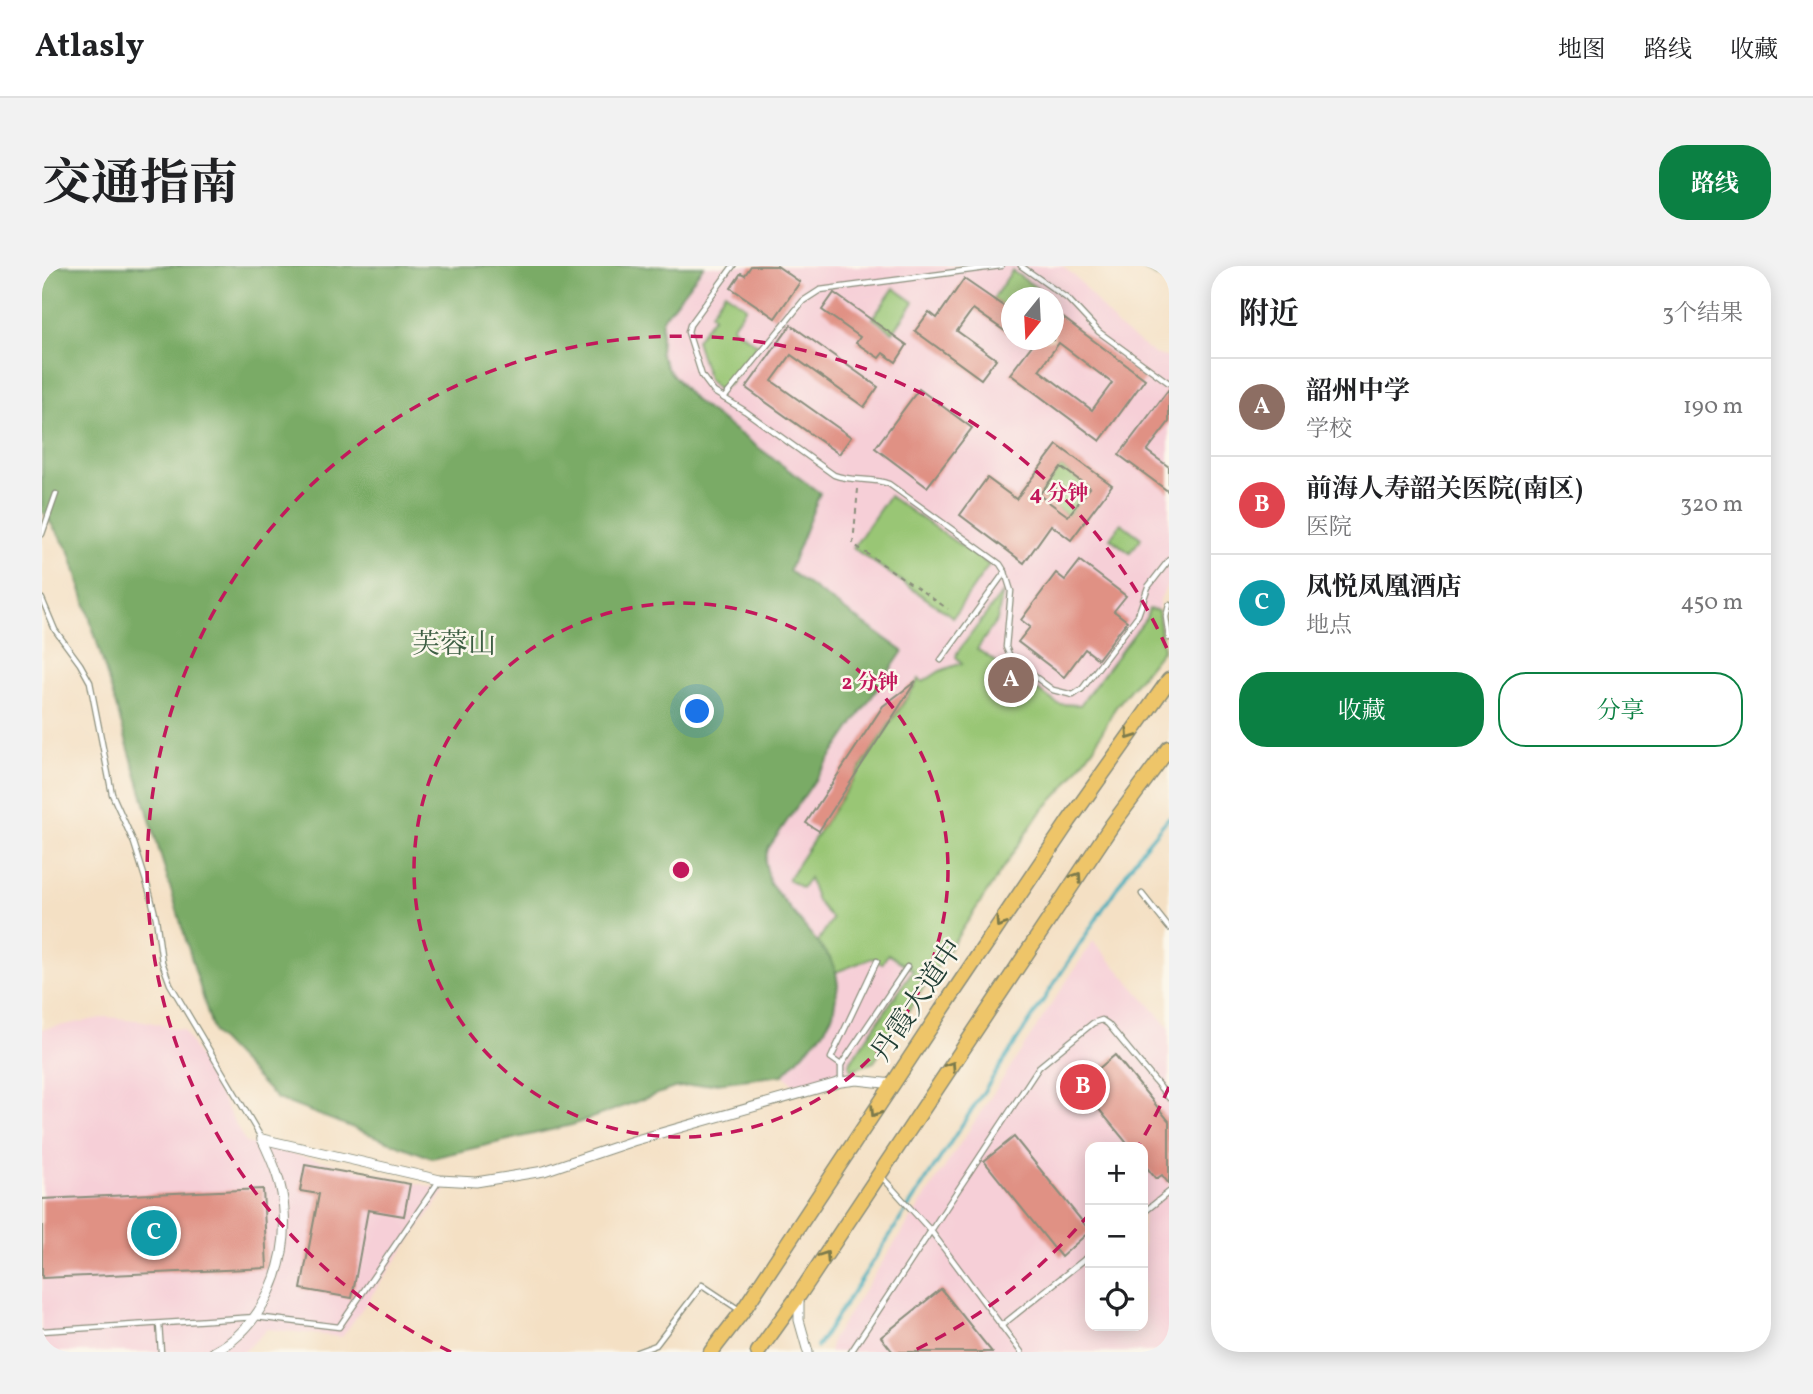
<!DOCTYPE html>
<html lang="zh">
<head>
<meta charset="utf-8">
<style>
  :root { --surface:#fff; --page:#f2f2f2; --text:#202124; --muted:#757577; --line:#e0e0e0; --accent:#0b8043 }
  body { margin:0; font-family:Vollkorn,"Noto Serif SC",serif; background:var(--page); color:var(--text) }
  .controls { position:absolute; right:21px; bottom:21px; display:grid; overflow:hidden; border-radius:14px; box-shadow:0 4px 18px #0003 }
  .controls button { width:63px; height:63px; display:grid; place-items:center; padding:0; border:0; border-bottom:2px solid var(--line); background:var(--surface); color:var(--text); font:35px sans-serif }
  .compass { position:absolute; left:959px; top:21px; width:63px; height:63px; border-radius:50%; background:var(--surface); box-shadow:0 4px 18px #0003; rotate:198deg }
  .you { position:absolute; left:656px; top:446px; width:24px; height:24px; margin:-18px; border:5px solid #fff; border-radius:50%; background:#1a73e8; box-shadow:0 0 0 10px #1a73e833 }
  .badge { display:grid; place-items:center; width:46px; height:46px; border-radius:50%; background:var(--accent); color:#fff; font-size:23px; font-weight:700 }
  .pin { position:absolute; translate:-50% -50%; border:4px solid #fff; box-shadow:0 2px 7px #0006 }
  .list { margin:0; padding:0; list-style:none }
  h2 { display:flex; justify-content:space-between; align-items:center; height:91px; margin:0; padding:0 28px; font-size:30px }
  h2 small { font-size:23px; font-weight:400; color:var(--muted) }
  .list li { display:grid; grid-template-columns:46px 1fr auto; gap:21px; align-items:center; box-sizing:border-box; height:98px; padding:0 28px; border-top:2px solid var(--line) }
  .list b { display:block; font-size:26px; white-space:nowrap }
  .list p { margin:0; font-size:23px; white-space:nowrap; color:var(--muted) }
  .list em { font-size:23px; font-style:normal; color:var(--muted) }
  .actions { display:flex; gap:14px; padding:21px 28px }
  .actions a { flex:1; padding:16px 0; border:2px solid var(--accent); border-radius:28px; text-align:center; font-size:24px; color:var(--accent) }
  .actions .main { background:var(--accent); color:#fff }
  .icon { flex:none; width:38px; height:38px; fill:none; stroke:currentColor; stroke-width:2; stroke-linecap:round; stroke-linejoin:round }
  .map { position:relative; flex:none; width:1127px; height:1086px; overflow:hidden; border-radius:28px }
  header { display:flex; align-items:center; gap:42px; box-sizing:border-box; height:98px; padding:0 35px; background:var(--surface); border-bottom:2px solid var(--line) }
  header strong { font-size:33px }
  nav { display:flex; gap:38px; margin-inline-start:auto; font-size:24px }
  .intro { display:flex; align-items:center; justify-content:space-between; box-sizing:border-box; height:168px; padding:0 42px }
  h1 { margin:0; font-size:49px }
  .button { padding:18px 32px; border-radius:28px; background:var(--accent); color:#fff; font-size:24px; font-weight:700 }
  main { display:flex; gap:42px; padding:0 42px }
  aside { flex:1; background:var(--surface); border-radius:28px; box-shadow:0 4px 18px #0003 }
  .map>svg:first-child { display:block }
</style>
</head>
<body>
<header>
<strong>Atlasly</strong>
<nav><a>地图</a><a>路线</a><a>收藏</a></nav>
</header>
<div class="intro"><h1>交通指南</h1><a class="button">路线</a></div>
<main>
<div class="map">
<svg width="1127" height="1086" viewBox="0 0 1127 1086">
  <rect width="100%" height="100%" fill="#fbf7ec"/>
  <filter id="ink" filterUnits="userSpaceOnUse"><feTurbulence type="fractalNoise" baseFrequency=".0143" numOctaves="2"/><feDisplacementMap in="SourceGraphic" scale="14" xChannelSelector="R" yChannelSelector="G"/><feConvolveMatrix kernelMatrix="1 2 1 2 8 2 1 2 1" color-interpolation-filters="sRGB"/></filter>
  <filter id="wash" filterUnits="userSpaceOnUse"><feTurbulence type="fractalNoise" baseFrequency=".00686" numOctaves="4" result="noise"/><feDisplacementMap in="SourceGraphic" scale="28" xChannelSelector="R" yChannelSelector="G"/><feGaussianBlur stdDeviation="1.57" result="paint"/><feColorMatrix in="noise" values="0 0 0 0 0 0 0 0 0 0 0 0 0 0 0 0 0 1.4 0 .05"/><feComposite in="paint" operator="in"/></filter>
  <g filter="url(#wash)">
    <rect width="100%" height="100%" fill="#f4e0c4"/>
    <g fill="#f6cfd7" fill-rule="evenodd">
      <path d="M662,0H1020L1033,10L1075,60L1112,88L1127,92V316L1118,333L1116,345L1121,383L1073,442L1052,481L1022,522L997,548L832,796L757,822L741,809L781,766L795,731L796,719L794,706L788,692L728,618L723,596L726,583L861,385L747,305L778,227L652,134L625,102L618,87L620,54ZM970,32H1012V74H970Z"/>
      <path d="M1051,675L1127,761V1086H787L790,1073ZM1048,881H1101V1060H1048Z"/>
      <path d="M65,751L103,755L142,764L204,877L404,924L300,1071L225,1063L202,1086H0V763Z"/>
    </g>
    <g fill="#99c674" stroke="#5c8254" stroke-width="2">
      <path d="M970,5L1008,31L970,32L969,46L951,33Z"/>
      <path d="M852,22L872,36L851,66L831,52Z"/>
      <path d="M683,26L704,41L690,61L716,79L686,119L676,124L666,113L654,74L672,50L669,47Z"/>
      <path d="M1019,201L1048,222L1026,250L997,229Z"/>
      <path d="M847,230L947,299L911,351L811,282Z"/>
      <path d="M1079,257L1099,272L1088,287L1068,272Z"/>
      <path d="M961,326L955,354L935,383L1016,438L1038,439L1104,352L1107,343L1116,345L1121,383L1073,442L1052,481L1022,522L997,548L832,796L809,804L807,798L871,704L846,688L840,698L830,692L794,706L788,692L775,677L790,653L775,635L767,612L760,622L746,613L877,413L881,416L898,405L920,397L914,391L915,387Z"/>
    </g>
    <g fill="#7aab66" stroke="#4c744d" stroke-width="2">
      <path d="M0,0H662L620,54L618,87L625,102L652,134L778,227L747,305L861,385L726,583L723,596L728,618L788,692L794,706L796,719L791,748L781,766L741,809L632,822L530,859L390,892L235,833L172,768L28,286L0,244Z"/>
      <path d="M1095,0H1127V17L1096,1Z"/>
    </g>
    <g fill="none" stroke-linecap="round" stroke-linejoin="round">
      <path stroke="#3cabba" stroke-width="3.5" d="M775,1081L1098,586L1127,551"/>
    </g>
    <g id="blocks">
      <g fill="#e09184" fill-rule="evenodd">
        <path d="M709,0H735L758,16L733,52L689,22L699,7L703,9Z"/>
        <path d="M922,13L970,46V70L931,43L915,65L954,93L939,113L873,65L887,46L895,52Z"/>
        <path d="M792,27L865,79L854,96L841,87L837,92L814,77L818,71L780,44Z"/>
        <path d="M1012,45L1103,113L1058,175L968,108L994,74H1012ZM1017,77L1070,117L1050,144L997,104Z"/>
        <path d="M749,59L836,121L822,141L749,89L730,115L809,171L797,188L704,122Z"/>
        <path d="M877,123L930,162L885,221L833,182Z"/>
        <path d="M1127,123V156L1105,185L1127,201V226L1077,189Z"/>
        <path d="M1015,179L1070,219L1029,274L1009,259L982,297L918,249L945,212L974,233ZM1019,201L1048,222L1026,250L997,229Z"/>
        <path d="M1038,295L1084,330L1072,345L1085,355L1056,393L1043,383L1022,411L976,376L988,361L979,354L1014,307L1023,314Z"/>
        <path d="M874,415L777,565L764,557L841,440Z"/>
        <path d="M1073,789L1127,855V918L1120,909L1114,913L1101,897V881H1088L1037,819Z"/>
        <path d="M972,871L1048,965L1019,991L942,895Z"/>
        <path d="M263,899L368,918L362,950L326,944L310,1032L259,1023L277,928L258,925Z"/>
        <path d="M221,923L225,1002L0,1012V933Z"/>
        <path d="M899,1023L950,1086H851L839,1071Z"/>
      </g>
    </g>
  </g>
  <g filter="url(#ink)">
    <use href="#blocks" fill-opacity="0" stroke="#8a8e7c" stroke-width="2"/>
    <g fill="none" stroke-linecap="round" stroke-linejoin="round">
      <defs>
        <g id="service">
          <path d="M691,0L648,59L646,66L660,110L672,126L703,145L792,209C810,216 829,211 847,218L958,298L963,306L969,325L964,381L969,393L1011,424L1031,429L1040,423L1096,349L1106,321L1127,294"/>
          <path d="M979,0L1026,33L1057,66L1127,117"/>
          <path d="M682,132L761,35L778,24L959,0"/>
          <path d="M0,268L14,228"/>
          <path d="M0,333L13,364L38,398L48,416L70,528L92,577L108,628L114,652L120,696L128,718L220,873"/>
          <path d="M1127,339L1124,351L1127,372"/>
          <path d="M899,394L963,306"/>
          <path d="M1100,628L1127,662"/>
          <path d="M799,799L789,792L835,695"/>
          <path d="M799,816V799L865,701"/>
          <path d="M840,911L889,965L979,1086"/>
          <path d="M1101,947L1127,926"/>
          <path d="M117,1058L119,1086"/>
          <path d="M959,1060L1048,989"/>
          <path d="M0,1065L214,1051L297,1061L397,915"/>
          <path d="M595,1086L614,1079L660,1019L699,1045"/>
          <path d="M809,1086L997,801L1051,757L1060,754L1066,758L1127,832"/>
        </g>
        <g id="minor">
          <path d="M220,873L398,914L434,916L502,905L591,875L799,816L815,814L851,818"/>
          <path d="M757,1030V1054L766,1086"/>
          <path d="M172,1086C222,1060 246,999 242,945C241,919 231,896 220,873"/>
        </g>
        <g id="primary">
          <path d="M669,1086L700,1046L913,724L1027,555L1127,414"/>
          <path d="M716,1086L757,1029L1070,559L1127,482"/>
        </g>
      </defs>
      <use href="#service" stroke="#8a8e7c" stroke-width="7"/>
      <use href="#minor" stroke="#8a8e7c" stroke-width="11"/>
      <use href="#primary" stroke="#8a8e7c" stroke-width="17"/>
      <path stroke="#8a8e7c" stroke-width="2" stroke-dasharray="5 5" stroke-linecap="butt" d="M816,223L811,278L906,343"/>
      <use href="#service" stroke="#fff" stroke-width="4.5"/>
      <use href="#minor" stroke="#fff" stroke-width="9"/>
      <use href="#primary" stroke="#eec569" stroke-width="14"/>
    </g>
    <defs><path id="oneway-chevron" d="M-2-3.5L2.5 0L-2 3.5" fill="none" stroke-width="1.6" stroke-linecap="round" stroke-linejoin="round" transform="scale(1.75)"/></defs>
    <g stroke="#7c7a4c">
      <use href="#oneway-chevron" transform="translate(1088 469) rotate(125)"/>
      <use href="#oneway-chevron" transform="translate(1035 611) rotate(-56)"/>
      <use href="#oneway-chevron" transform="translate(958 657) rotate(124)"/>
      <use href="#oneway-chevron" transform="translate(909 800) rotate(-56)"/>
      <use href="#oneway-chevron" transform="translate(833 846) rotate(123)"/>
      <use href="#oneway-chevron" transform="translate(783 990) rotate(-56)"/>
    </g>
  </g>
  <g fill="none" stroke="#c2185b" stroke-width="3.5" stroke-dasharray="12 9">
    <circle cx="639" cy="604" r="267"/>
    <path d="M1127 821A534 534 0 0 1 1097 879M1048 947A534 534 0 0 1 869 1086M409 1086A534 534 0 1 1 1127 387"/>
  </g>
  <g text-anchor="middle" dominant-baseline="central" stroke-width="5" stroke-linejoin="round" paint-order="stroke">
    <g font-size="28" fill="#3e5f44" stroke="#fbf7ec">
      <text x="412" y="379">芙蓉山</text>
    </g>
    <g font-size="28" fill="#1f3d34" stroke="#fbf7ec">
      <text transform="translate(876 735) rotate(-56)">丹霞大道中</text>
    </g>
  </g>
  <circle cx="639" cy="604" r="10" fill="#c2185b" stroke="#fbf7ec" stroke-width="3.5"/>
  <g font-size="21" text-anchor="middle" font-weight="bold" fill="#c2185b" stroke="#fbf7ec" stroke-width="5" stroke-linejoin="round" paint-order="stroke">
    <text x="1017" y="234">4 分钟</text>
    <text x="828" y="423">2 分钟</text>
  </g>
</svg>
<div class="controls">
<button>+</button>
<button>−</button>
<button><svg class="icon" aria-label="locate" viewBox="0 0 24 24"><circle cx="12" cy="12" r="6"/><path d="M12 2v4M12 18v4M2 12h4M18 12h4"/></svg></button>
</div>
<svg class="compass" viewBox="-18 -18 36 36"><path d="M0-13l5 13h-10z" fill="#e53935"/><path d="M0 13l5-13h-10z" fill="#757577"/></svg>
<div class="you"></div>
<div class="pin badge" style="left:969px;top:414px;background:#8d6e63">A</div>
<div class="pin badge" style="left:1041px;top:821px;background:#e0444e">B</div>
<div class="pin badge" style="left:112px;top:967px;background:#0f9aa8">C</div>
</div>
<aside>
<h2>附近<small>3个结果</small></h2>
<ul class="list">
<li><span class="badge" style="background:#8d6e63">A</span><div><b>韶州中学</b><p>学校</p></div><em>190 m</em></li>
<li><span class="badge" style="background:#e0444e">B</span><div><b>前海人寿韶关医院(南区)</b><p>医院</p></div><em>320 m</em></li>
<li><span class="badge" style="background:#0f9aa8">C</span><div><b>凤悦凤凰酒店</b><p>地点</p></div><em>450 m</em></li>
</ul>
<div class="actions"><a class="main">收藏</a><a>分享</a></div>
</aside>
</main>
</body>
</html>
